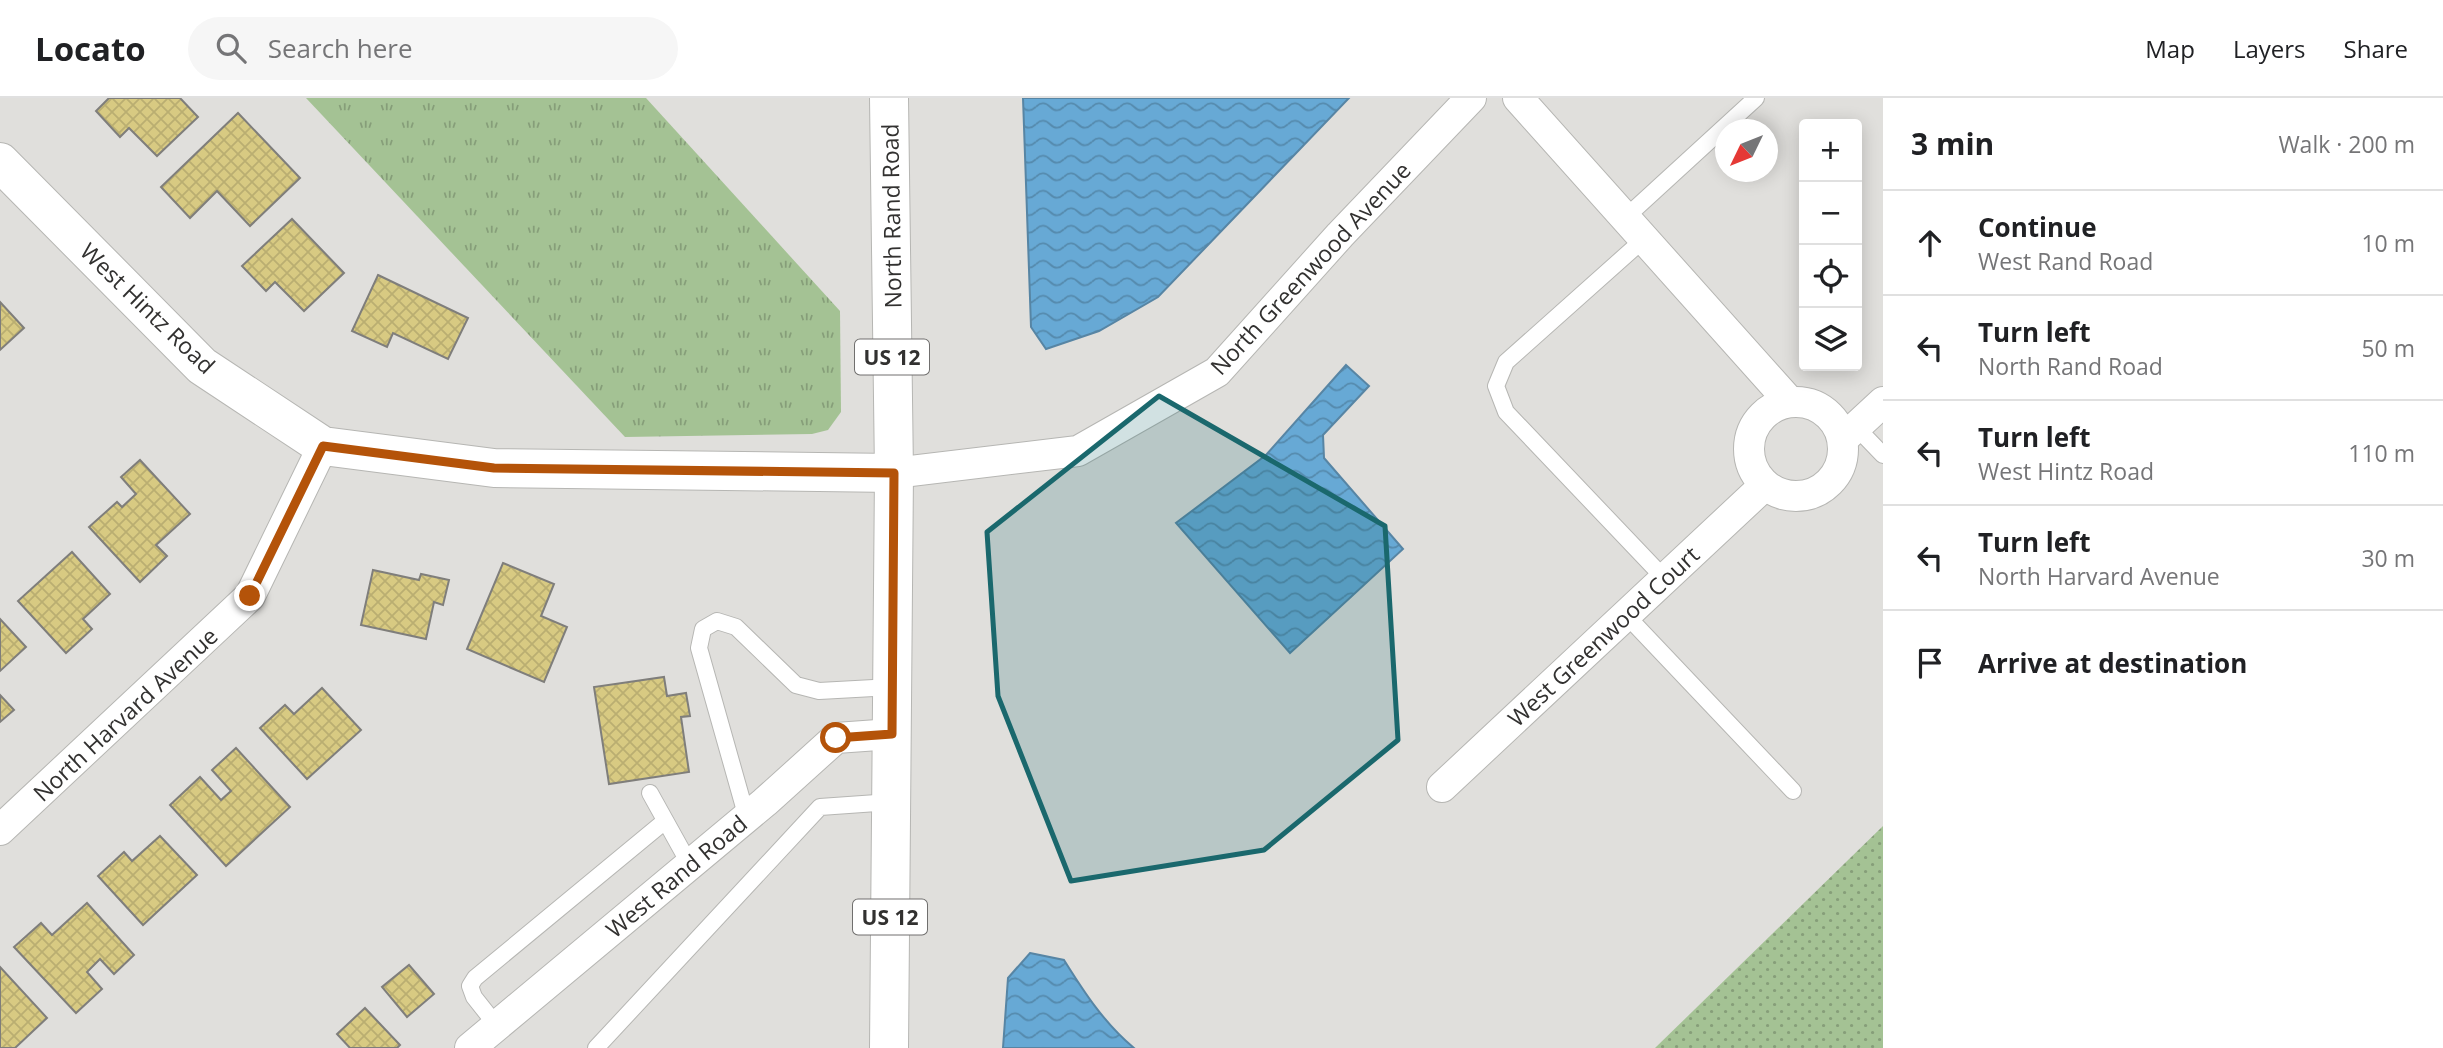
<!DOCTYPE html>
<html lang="en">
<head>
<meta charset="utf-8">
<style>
  :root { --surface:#fff; --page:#f6f6f6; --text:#202124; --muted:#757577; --line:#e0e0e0 }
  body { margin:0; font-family:"Open Sans",sans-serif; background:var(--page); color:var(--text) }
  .controls { position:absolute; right:21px; top:21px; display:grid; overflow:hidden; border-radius:7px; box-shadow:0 4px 18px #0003 }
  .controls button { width:63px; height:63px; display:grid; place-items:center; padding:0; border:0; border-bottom:2px solid var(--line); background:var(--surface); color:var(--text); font:35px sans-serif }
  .compass { position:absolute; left:1715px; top:21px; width:63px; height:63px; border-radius:50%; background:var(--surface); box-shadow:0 4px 18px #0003; rotate:227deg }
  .stop { position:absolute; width:21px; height:21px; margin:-16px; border:5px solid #b45309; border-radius:50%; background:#fff }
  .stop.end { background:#b45309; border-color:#fff; box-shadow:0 2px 7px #0008 }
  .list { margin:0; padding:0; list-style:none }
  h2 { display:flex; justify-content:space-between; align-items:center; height:91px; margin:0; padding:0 28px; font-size:30px }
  h2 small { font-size:23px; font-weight:400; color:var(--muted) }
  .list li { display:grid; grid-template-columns:46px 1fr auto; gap:21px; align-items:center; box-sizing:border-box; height:105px; padding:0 28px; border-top:2px solid var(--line) }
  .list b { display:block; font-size:26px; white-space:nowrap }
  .list p { margin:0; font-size:23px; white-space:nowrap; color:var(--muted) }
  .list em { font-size:23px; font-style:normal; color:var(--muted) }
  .icon { flex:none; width:38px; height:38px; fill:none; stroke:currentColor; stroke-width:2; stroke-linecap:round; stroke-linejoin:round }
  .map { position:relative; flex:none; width:1883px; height:950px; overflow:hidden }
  header { display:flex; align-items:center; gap:42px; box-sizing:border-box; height:98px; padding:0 35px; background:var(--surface); border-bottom:2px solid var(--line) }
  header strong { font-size:33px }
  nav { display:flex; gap:38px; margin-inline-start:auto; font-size:24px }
  .search { width:490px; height:63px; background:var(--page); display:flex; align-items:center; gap:18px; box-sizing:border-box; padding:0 24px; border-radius:38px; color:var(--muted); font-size:26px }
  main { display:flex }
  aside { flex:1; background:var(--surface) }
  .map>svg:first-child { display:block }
</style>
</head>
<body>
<header>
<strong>Locato</strong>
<div class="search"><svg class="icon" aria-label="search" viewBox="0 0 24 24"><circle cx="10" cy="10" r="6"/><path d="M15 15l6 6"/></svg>Search here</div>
<nav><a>Map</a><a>Layers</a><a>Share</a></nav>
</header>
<main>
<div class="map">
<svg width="1883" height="950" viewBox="0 0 1883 950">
  <defs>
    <pattern id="grass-tufts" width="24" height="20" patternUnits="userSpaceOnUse" patternTransform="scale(1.75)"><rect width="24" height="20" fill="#a4c294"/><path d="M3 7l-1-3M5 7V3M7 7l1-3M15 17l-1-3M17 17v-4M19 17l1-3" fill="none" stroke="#869e79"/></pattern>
    <pattern id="park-dots" width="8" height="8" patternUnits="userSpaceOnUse" patternTransform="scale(1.75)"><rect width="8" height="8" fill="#a4c294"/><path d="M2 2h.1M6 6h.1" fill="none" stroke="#869e79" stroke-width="1.8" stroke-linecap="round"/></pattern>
    <pattern id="water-waves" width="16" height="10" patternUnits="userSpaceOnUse" patternTransform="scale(1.75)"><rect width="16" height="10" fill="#67a9d5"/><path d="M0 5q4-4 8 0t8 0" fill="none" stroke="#558aad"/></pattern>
    <pattern id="building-cross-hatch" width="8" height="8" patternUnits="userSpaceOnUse" patternTransform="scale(1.75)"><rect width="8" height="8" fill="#d8ca82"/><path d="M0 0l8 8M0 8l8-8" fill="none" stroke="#baae71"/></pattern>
  </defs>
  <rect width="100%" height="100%" fill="#e0dfdc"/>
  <path fill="url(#grass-tufts)" d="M306,0H646L840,213L841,314L828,332L812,336L625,339Z"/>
  <path fill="url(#park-dots)" d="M1883,728V950H1655Z"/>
  <g fill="url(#water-waves)" stroke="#5785a4" stroke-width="2">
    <path d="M1023,0H1349L1158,199L1099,233L1046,251L1031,229Z"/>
    <path d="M1346,267L1369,288L1323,337L1324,360L1403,451L1290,555L1176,425L1266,357Z"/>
    <path d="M1030,855L1064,862C1084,894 1104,925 1134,950H1003L1008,880Z"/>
  </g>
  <g fill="url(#building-cross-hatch)" stroke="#7f7e7b" stroke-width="2">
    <path d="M109,0H180L198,19L157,58L129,30L120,39L96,13Z"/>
    <path d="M238,15L300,80L250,128L217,93L190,120L161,89Z"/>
    <path d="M292,121L344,175L304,213L275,184L266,193L242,168Z"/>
    <path d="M378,177L468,220L448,261L393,235L387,249L352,233Z"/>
    <path d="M0,204L24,230L0,252Z"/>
    <path d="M140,362L190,416L156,447L167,458L140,484L89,429L117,404L122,409L136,396L121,379Z"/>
    <path d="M72,454L110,496L83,521L92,531L66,555L18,503Z"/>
    <path d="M503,465L554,486L541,518L567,529L544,584L467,551Z"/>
    <path d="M373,472L419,482L421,476L449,482L443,507L434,504L426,541L361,527Z"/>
    <path d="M0,521L26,549L0,573Z"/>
    <path d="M664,579L667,598L686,595L690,618L681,619L689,674L609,686L594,589Z"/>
    <path d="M322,590L361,632L307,681L260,630L285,607L294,616Z"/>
    <path d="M0,597L14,612L0,624Z"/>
    <path d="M236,650L290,709L226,768L170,707L200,679L221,702L231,693L212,672Z"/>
    <path d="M160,738L197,777L143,827L98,778L124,754L132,763Z"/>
    <path d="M87,805L134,857L114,876L100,861L87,874L102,891L76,915L14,849L41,825L52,837Z"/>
    <path d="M409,867L434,896L407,919L382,889Z"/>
    <path d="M0,869L47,920L15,950H0Z"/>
    <path d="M365,910L400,947L397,950H350L337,936Z"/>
  </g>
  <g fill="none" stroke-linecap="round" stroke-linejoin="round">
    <defs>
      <g id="lane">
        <path d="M1625,120L1756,0"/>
        <path d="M1644,141L1506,264L1496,288L1506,314L1665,481"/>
        <path d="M1856,329L1883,357"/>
        <path d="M1626,517L1793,693"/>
        <path d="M650,695L690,767"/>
        <path d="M747,720L699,550L703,531L717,523L736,529L796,587L819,593L892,589"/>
        <path d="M497,928L474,899L470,888L475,880L665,723"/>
        <path d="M596,950L820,709L891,704"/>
      </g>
      <g id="street">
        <path d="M1518,0L1789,303"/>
        <circle cx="1796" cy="351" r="47"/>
        <path d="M1843,341L1883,304"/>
        <path d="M894,375L1078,353L1217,274L1340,137L1471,0"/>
        <path d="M1442,689L1765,387"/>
        <path d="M0,732L250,498L323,348"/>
        <path d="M470,950L765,704L836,640L892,636"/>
      </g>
      <path id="secondary" d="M0,64L202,268L323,348L494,370L894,375"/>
      <path id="primary" d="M889,0L894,375L889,950"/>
    </defs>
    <use href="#lane" stroke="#b6b6b3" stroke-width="18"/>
    <use href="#street" stroke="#b6b6b3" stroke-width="32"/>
    <use href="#secondary" stroke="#b6b6b3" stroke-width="40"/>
    <use href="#primary" stroke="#b6b6b3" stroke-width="40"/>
    <use href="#lane" stroke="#fff" stroke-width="16"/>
    <use href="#street" stroke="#fff" stroke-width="30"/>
    <use href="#secondary" stroke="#fff" stroke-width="38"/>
    <use href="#primary" stroke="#fff" stroke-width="38"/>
  </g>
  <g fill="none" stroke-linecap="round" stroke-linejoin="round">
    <path stroke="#b45309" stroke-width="9" d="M250,498L323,348L494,370L894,375L892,636L836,640"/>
  </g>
  <path fill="#1a686d" fill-opacity="0.2" stroke="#1a686d" stroke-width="5" stroke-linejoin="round" d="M1159,298L1385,428L1398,642L1264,752L1071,783L998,598L987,434Z"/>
  <g text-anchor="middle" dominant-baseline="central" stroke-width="5" stroke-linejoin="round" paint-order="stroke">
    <g fill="#fff" stroke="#706f6e" stroke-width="2">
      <rect x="855" y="241.5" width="74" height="35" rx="5"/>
      <rect x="853" y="801.5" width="74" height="35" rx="5"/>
    </g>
    <g font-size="21" font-weight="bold" fill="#323130">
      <text x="892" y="259">US 12</text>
      <text x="890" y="819">US 12</text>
    </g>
    <g font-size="23" fill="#323130" stroke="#fff">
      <text transform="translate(891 118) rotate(-91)">North Rand Road</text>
      <text transform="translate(1310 170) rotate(-47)">North Greenwood Avenue</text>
      <text transform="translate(148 210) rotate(44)">West Hintz Road</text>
      <text transform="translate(1603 538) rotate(-43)">West Greenwood Court</text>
      <text transform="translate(125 616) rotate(-43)">North Harvard Avenue</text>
      <text transform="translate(676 778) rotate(-40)">West Rand Road</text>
    </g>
  </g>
</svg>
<div class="controls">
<button>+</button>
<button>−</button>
<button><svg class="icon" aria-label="locate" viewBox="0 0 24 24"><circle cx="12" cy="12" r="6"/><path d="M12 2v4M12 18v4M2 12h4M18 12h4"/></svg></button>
<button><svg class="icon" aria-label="layers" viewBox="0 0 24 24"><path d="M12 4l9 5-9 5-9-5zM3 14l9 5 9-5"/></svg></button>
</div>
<svg class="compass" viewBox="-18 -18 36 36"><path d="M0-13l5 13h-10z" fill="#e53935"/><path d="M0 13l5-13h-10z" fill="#757577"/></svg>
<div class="stop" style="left:836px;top:640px"></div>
<div class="stop end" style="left:250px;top:498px"></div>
</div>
<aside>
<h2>3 min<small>Walk · 200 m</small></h2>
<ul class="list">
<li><svg class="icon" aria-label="ahead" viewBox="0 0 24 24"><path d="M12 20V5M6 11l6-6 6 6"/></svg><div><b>Continue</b><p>West Rand Road</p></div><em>10 m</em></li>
<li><svg class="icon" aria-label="left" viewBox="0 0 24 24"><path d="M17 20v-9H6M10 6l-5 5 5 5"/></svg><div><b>Turn left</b><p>North Rand Road</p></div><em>50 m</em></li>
<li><svg class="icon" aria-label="left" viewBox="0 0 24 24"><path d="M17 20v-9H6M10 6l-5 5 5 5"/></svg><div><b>Turn left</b><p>West Hintz Road</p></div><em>110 m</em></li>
<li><svg class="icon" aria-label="left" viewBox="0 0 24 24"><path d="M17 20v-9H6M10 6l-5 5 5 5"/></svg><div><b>Turn left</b><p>North Harvard Avenue</p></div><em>30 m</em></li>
<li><svg class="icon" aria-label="arrive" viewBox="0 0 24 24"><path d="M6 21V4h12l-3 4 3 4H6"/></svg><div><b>Arrive at destination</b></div></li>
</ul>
</aside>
</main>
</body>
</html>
